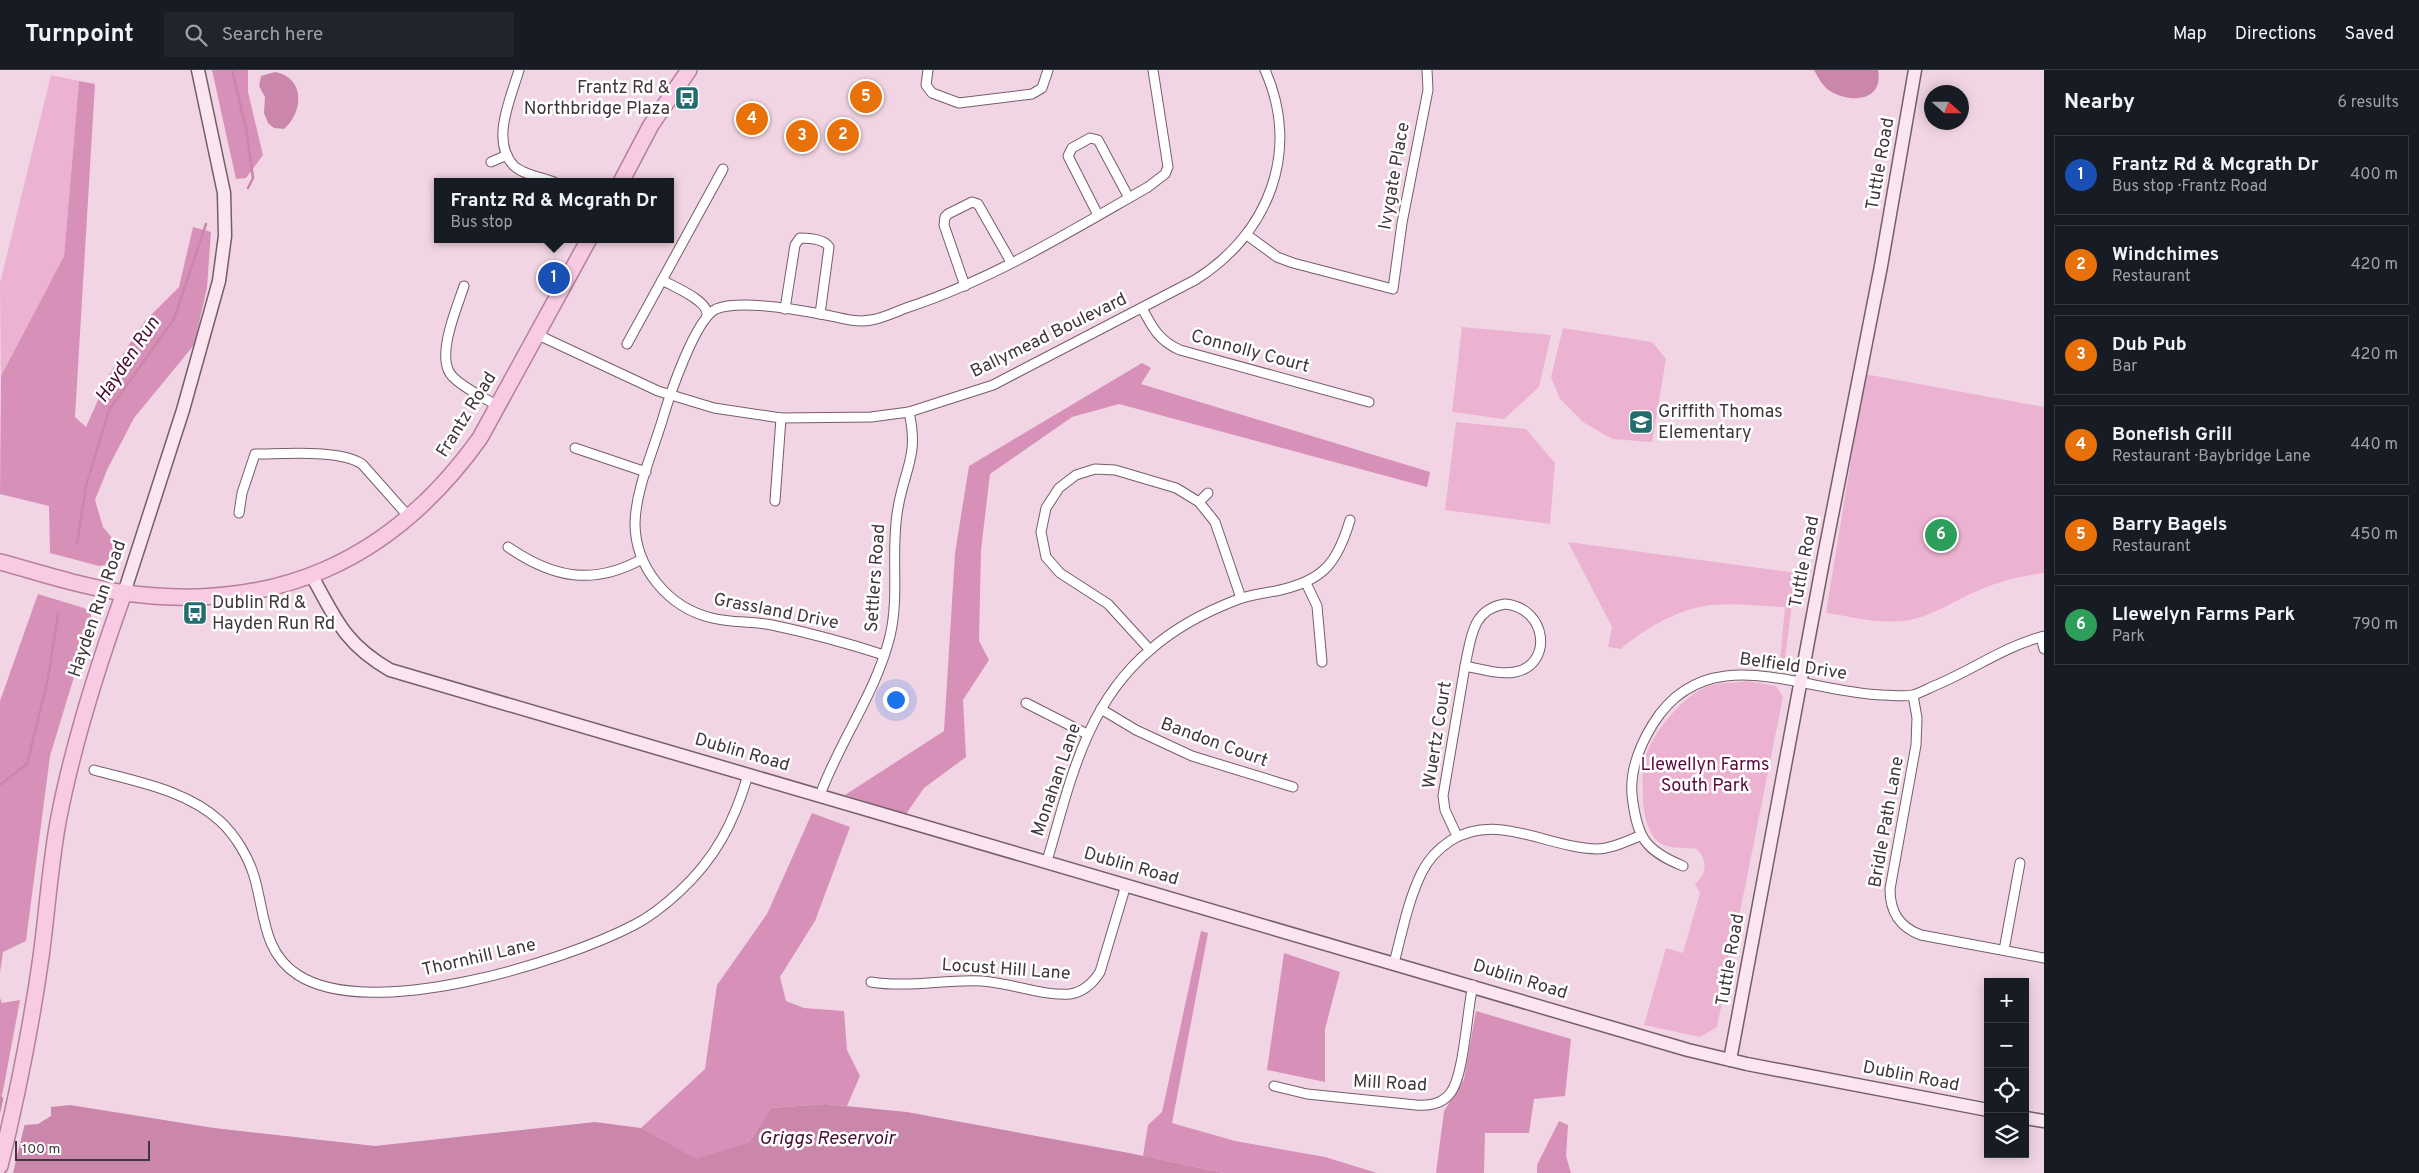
<!DOCTYPE html>
<html lang="en">
<head>
<meta charset="utf-8">
<style>
  :root { --surface:#171b24; --page:#20242c; --text:#f1f3f6; --muted:#9ea1a6; --line:#363941; --accent:#94b7b9 }
  body { margin:0; font-family:Overpass,sans-serif; background:var(--page); color:var(--text) }
  .controls { position:absolute; right:15px; bottom:15px; display:grid; overflow:hidden; border-radius:0px; box-shadow:0 2px 12px #0003 }
  .controls button { width:45px; height:45px; display:grid; place-items:center; padding:0; border:0; border-bottom:1px solid var(--line); background:var(--surface); color:var(--text); font:25px sans-serif }
  .compass { position:absolute; left:1924px; top:15px; width:45px; height:45px; border-radius:50%; background:var(--surface); box-shadow:0 2px 12px #0003; rotate:111deg }
  .scale { position:absolute; left:15px; bottom:12px; width:135px; box-sizing:border-box; padding-left:5px; border:2px solid #42363c; border-top:0; font-size:14px; line-height:18px; white-space:nowrap; color:#42363c; -webkit-text-stroke:4px #fff; paint-order:stroke }
  .you { position:absolute; left:895px; top:629px; width:18px; height:18px; margin:-12px; border:4px solid #fff; border-radius:50%; background:#1a73e8; box-shadow:0 0 0 8px #1a73e833 }
  .badge { display:grid; place-items:center; width:32px; height:32px; border-radius:50%; background:var(--accent); color:#fff; font-size:16px; font-weight:700 }
  .pin { position:absolute; translate:-50% -50%; border:2px solid #fff; box-shadow:0 1px 5px #0006 }
  .popup { position:absolute; left:434px; top:108px; width:240px; height:65px; box-sizing:border-box; display:grid; place-content:center; border-radius:0px; background:var(--surface); filter:drop-shadow(0 1px 4px #0005); font-size:16px; white-space:nowrap; color:var(--muted) }
  .popup b { font-size:19px; color:var(--text) }
  .popup::after { content:''; position:absolute; left:50%; top:100%; margin-left:-10px; border:10px solid transparent; border-top-color:var(--surface) }
  .list { margin:0; padding:0; list-style:none }
  h2 { display:flex; justify-content:space-between; align-items:center; height:65px; margin:0; padding:0 20px; font-size:21px }
  h2 small { font-size:16px; font-weight:400; color:var(--muted) }
  .list li { display:grid; grid-template-columns:32px 1fr auto; gap:15px; align-items:center; box-sizing:border-box; height:80px; margin:0 10px 10px; padding:0 10px; border:1px solid var(--line); border-radius:0px }
  .list b { display:block; font-size:19px; white-space:nowrap }
  .list p { margin:0; font-size:16px; white-space:nowrap; color:var(--muted) }
  .list em { font-size:16px; font-style:normal; color:var(--muted) }
  .icon { flex:none; width:28px; height:28px; fill:none; stroke:currentColor; stroke-width:2; stroke-linecap:round; stroke-linejoin:round }
  .map { position:relative; flex:none; width:2044px; height:1103px; overflow:hidden }
  header { display:flex; align-items:center; gap:30px; box-sizing:border-box; height:70px; padding:0 25px; background:var(--surface); border-bottom:1px solid var(--line) }
  header strong { font-size:24px }
  nav { display:flex; gap:28px; margin-inline-start:auto; font-size:18px }
  .search { width:350px; height:45px; background:var(--page); display:flex; align-items:center; gap:12px; box-sizing:border-box; padding:0 18px; border-radius:0px; color:var(--muted); font-size:19px }
  main { display:flex }
  aside { flex:1; background:var(--surface) }
  .map>svg:first-child { display:block }
</style>
</head>
<body>
<header>
<strong>Turnpoint</strong>
<div class="search"><svg class="icon" aria-label="search" viewBox="0 0 24 24"><circle cx="10" cy="10" r="6"/><path d="M15 15l6 6"/></svg>Search here</div>
<nav><a>Map</a><a>Directions</a><a>Saved</a></nav>
</header>
<main>
<div class="map">
<svg width="2044" height="1103" viewBox="0 0 2044 1103">
  <rect width="100%" height="100%" fill="#f2d5e4"/>
  <g fill="#ecb2d1">
    <path d="M51,5L79,11L64,186L1,306L0,213Z"/>
    <path d="M1462,257L1551,265L1539,317L1504,349L1452,342Z"/>
    <path d="M1563,258L1652,272L1666,289L1652,372L1612,369L1583,352L1560,329L1551,307Z"/>
    <path d="M1865,304L2044,337V503C2021,506 1999,511 1977,521C1956,530 1937,543 1914,549C1886,556 1854,547 1826,543Z"/>
    <path d="M1456,352L1526,359L1555,393L1550,454L1445,440Z"/>
    <path d="M1568,472L1796,503L1785,588L1780,591L1785,537C1761,536 1735,533 1711,535C1678,539 1645,558 1621,579L1608,577L1612,557Z"/>
    <path d="M1748,611L1776,616L1783,627L1717,957L1700,967L1644,955L1666,878L1683,883L1700,823L1695,814C1707,804 1708,791 1697,779C1685,777 1671,780 1660,773C1648,765 1644,744 1643,731C1643,717 1641,702 1645,689C1651,664 1684,624 1709,616C1721,612 1736,613 1748,611Z"/>
  </g>
  <g fill="#d791b8">
    <path d="M212,0H248V22L263,85L246,108L236,109Z"/>
    <path d="M79,11L95,14L75,347L86,357L110,303L145,251L179,217L193,157L211,162L207,218L194,275L134,348L108,398L95,430L103,457L122,480L110,494L99,496L50,483L49,436L0,424L1,306L64,186Z"/>
    <path d="M1142,293L1151,298L1141,314L1430,402L1427,417L1119,334L1072,347L990,404L981,480L979,571L989,590L963,630L966,687L924,718L906,744L845,725L944,661L955,483L969,396Z"/>
    <path d="M38,524L84,538L91,543V551L50,686L26,871L3,882L0,903V631Z"/>
    <path d="M812,743L850,757L815,851L780,907L786,931L804,938L844,941L847,980L860,1006L847,1036L825,1034L771,1038L749,1072L696,1090L641,1058L705,999L717,915L767,844Z"/>
    <path d="M1201,861L1208,863L1172,1053L1235,1071L1325,1087L1377,1103H1224L1143,1086L1148,1055L1162,1042Z"/>
    <path d="M1284,883L1340,902L1325,959V1012L1267,1000Z"/>
    <path d="M0,928L2,933L20,930L2,1026L0,1025Z"/>
    <path d="M1476,941L1571,969L1565,1026L1534,1029L1529,1063H1485L1484,1103H1436L1444,1041L1464,1009Z"/>
    <path d="M1559,1051L1568,1055L1566,1086L1571,1103H1537V1095Z"/>
  </g>
  <g fill="#cb86ac">
    <path d="M1814,0H1878C1884,31 1851,34 1830,21C1823,17 1818,7 1814,0Z"/>
    <path d="M275,2C305,7 304,42 284,59L274,58L268,53L264,43L265,27L259,16L261,6Z"/>
    <path d="M0,1025L9,1033L12,1056L38,1054L51,1046V1037L70,1035L214,1058L375,1076L595,1052L641,1058L696,1089L749,1072L771,1038L825,1034L907,1042L1129,1083L1224,1103H0Z"/>
  </g>
  <path fill="#f2d5e4" d="M4,1025L11,1033L14,1053H25L13,1103H0V1044Z"/>
  <g fill="none" stroke-linecap="round" stroke-linejoin="round">
    <g stroke="#cb86ac" stroke-width="2.5">
      <path d="M232,0L246,59L253,108L248,118"/>
      <path d="M77,474L86,416L109,340L174,249L206,154"/>
      <path d="M0,715L27,694L48,609L58,544"/>
    </g>
    <defs>
      <g id="street">
        <path d="M519,0C511,28 490,71 514,96C524,105 541,107 554,112"/>
        <path d="M928,0L926,15L932,23L959,33L1032,24L1042,18L1048,0"/>
        <path d="M491,92L507,85"/>
        <path d="M1098,145L1068,86L1072,78L1090,68L1098,70L1129,128"/>
        <path d="M1247,165L1277,187L1293,193L1393,219L1402,153L1428,20L1427,0"/>
        <path d="M662,210C674,217 710,231 707,246"/>
        <path d="M464,216C457,238 435,287 452,306C463,318 483,327 498,336"/>
        <path d="M965,216L944,155L945,147L948,144L972,132L978,134L1011,192"/>
        <path d="M1142,238C1152,257 1159,271 1180,280L1369,332"/>
        <path d="M785,239L795,175L800,168C810,168 824,169 829,177L820,244"/>
        <path d="M536,264L658,321L714,338L781,348L871,347L909,342L993,315L1195,210C1269,164 1301,81 1265,0"/>
        <path d="M627,274L723,99"/>
        <path d="M575,378L646,402"/>
        <path d="M775,431L781,348"/>
        <path d="M1199,432L1208,423"/>
        <path d="M239,443L242,423L255,384C283,384 340,379 362,394L409,447"/>
        <path d="M508,477C553,508 593,516 642,489"/>
        <path d="M1306,513L1317,536L1322,592"/>
        <path d="M1505,534C1548,538 1553,595 1515,602C1499,605 1481,599 1465,596C1471,568 1472,539 1505,534Z"/>
        <path d="M2041,567L2044,579"/>
        <path d="M1150,580L1108,534L1060,503L1046,487L1041,462L1046,438L1059,418L1076,405L1095,399L1115,400L1176,418L1199,432L1215,452L1241,528"/>
        <path d="M884,585C847,573 810,563 772,555C752,551 732,553 712,548C669,538 635,498 635,453C636,419 652,384 662,351C669,327 695,249 716,239C740,229 800,240 826,245C840,248 857,253 871,250C884,248 897,241 909,237C993,209 1071,161 1148,117L1165,104L1168,97L1153,0"/>
        <path d="M1913,625L1917,648L1916,675L1890,819C1890,842 1899,857 1921,865L2044,888"/>
        <path d="M1026,633L1087,664"/>
        <path d="M1101,639L1136,660L1192,686L1293,717"/>
        <path d="M94,700C137,712 186,720 220,751C235,765 248,786 254,806C265,842 262,882 298,905C371,952 563,892 634,855C650,847 666,834 679,822C716,788 734,752 748,705"/>
        <path d="M820,725C840,670 876,623 890,566C900,524 890,480 898,438C905,397 919,386 909,342"/>
        <path d="M1457,766L1445,740L1443,726L1465,596"/>
        <path d="M1047,791C1070,713 1085,635 1150,580C1176,557 1207,541 1239,529C1251,525 1264,523 1276,521C1323,511 1337,494 1350,450"/>
        <path d="M1683,796C1644,780 1637,767 1632,725C1630,701 1640,675 1653,654C1707,566 1804,623 1883,625C1892,625 1904,627 1913,625C1920,623 1927,619 1934,616C1971,601 2005,576 2044,566"/>
        <path d="M2004,880L2020,793"/>
        <path d="M1394,893C1402,863 1408,830 1422,802C1428,790 1438,779 1450,771C1497,741 1547,778 1597,779C1612,779 1626,771 1640,766"/>
        <path d="M871,912C908,918 945,909 982,911C1011,913 1041,926 1070,924C1083,922 1093,913 1100,902L1126,815"/>
        <path d="M1274,1016L1307,1024L1416,1035C1429,1036 1443,1034 1451,1022C1464,1005 1467,940 1473,915"/>
      </g>
      <g id="secondary">
        <path d="M312,506C336,550 345,574 390,600L1688,980L1747,994L1988,1040"/>
        <path d="M124,523L183,340L219,211L225,166L224,123L198,0"/>
        <path d="M1730,990L1824,486L1881,196L1915,0"/>
        <path d="M2025,1048L2044,1051"/>
      </g>
      <g id="primary">
        <path d="M621,112L651,55L689,0"/>
        <path d="M0,492C41,503 83,517 125,523C276,543 392,491 480,368L589,169"/>
        <path d="M0,1096C17,1027 31,957 41,887C47,842 50,797 58,752C73,673 97,598 124,523"/>
      </g>
    </defs>
    <use href="#street" stroke="#765d6a" stroke-width="11"/>
    <use href="#secondary" stroke="#765d6a" stroke-width="15"/>
    <use href="#primary" stroke="#b57f9d" stroke-width="18"/>
    <use href="#street" stroke="#fff" stroke-width="9"/>
    <use href="#secondary" stroke="#fbe5f1" stroke-width="12"/>
    <use href="#primary" stroke="#f8cae3" stroke-width="15"/>
  </g>
  <defs>
    <symbol id="bus-square" viewBox="-11 -11 22 22"><rect x="-9" y="-9" width="18" height="18" rx="4" fill="#226d6e" stroke="#fff"/><path d="M-5-6H5V4H4V6H2V4H-2V6H-4V4H-5ZM-3.5-4V0h7V-4ZM-3.5 1.2v1.5H-2V1.2ZM2 1.2v1.5H3.5V1.2Z" fill="#fff"/></symbol>
    <symbol id="school-square" viewBox="-11 -11 22 22"><rect x="-9" y="-9" width="18" height="18" rx="4" fill="#226d6e" stroke="#fff"/><path d="M0-5L7-2L0 1L-7-2ZM-4 1L0 2.5L4 1V4Q0 6-4 4Z" fill="#fff"/></symbol>
  </defs>
  <g fill-rule="evenodd">
    <use href="#bus-square" x="673" y="14" width="28" height="28"/>
    <use href="#school-square" x="1627" y="338" width="28" height="28"/>
    <use href="#bus-square" x="181" y="529" width="28" height="28"/>
  </g>
  <g text-anchor="middle" dominant-baseline="central" stroke-width="5" stroke-linejoin="round" paint-order="stroke">
    <g font-size="18" fill="#42363c" stroke="#fff" text-anchor="start">
      <text x="670" y="18" text-anchor="end">Frantz Rd &amp;<tspan x="670" dy="21">Northbridge Plaza</tspan></text>
      <text x="1658" y="342">Griffith Thomas<tspan x="1658" dy="21">Elementary</tspan></text>
      <text x="212" y="533">Dublin Rd &amp;<tspan x="212" dy="21">Hayden Run Rd</tspan></text>
    </g>
    <g font-size="18" fill="#42363c" stroke="#fff">
      <text transform="translate(1881 94) rotate(-80)">Tuttle Road</text>
      <text transform="translate(1395 106) rotate(-80)">Ivygate Place</text>
      <text transform="translate(1049 266) rotate(-26)">Ballymead Boulevard</text>
      <text transform="translate(1250 282) rotate(15)">Connolly Court</text>
      <text transform="translate(467 345) rotate(-58)">Frantz Road</text>
      <text transform="translate(1805 492) rotate(-79)">Tuttle Road</text>
      <text transform="translate(876 508) rotate(-86)">Settlers Road</text>
      <text transform="translate(98 539) rotate(-71)">Hayden Run Road</text>
      <text transform="translate(776 542) rotate(11)">Grassland Drive</text>
      <text transform="translate(1793 597) rotate(8)">Belfield Drive</text>
      <text transform="translate(1438 665) rotate(-81)">Wuertz Court</text>
      <text transform="translate(1214 673) rotate(20)">Bandon Court</text>
      <text transform="translate(742 683) rotate(16)">Dublin Road</text>
      <text transform="translate(1057 710) rotate(-71)">Monahan Lane</text>
      <text transform="translate(1887 752) rotate(-80)">Bridle Path Lane</text>
      <text transform="translate(1131 797) rotate(16)">Dublin Road</text>
      <text transform="translate(479 888) rotate(-13)">Thornhill Lane</text>
      <text transform="translate(1731 890) rotate(-80)">Tuttle Road</text>
      <text transform="translate(1006 900) rotate(4)">Locust Hill Lane</text>
      <text transform="translate(1520 910) rotate(17)">Dublin Road</text>
      <text transform="translate(1911 1007) rotate(11)">Dublin Road</text>
      <text transform="translate(1390 1014) rotate(3)">Mill Road</text>
    </g>
    <g font-size="18" fill="#5c0841" stroke="#fff">
      <text x="1705" y="695">Llewellyn Farms<tspan x="1705" dy="21">South Park</tspan></text>
    </g>
    <g font-size="19" font-style="italic" fill="#4b0d35" stroke="#fff">
      <text transform="translate(128 290) rotate(-56)">Hayden Run</text>
      <text x="827" y="1069">Griggs Reservoir</text>
    </g>
  </g>
</svg>
<div class="controls">
<button>+</button>
<button>−</button>
<button><svg class="icon" aria-label="locate" viewBox="0 0 24 24"><circle cx="12" cy="12" r="6"/><path d="M12 2v4M12 18v4M2 12h4M18 12h4"/></svg></button>
<button><svg class="icon" aria-label="layers" viewBox="0 0 24 24"><path d="M12 4l9 5-9 5-9-5zM3 14l9 5 9-5"/></svg></button>
</div>
<svg class="compass" viewBox="-18 -18 36 36"><path d="M0-13l5 13h-10z" fill="#e53935"/><path d="M0 13l5-13h-10z" fill="#9ea1a6"/></svg>
<div class="scale">100 m</div>
<div class="you"></div>
<div class="pin badge" style="left:554px;top:208px;background:#1a4fb4">1</div>
<div class="popup"><b>Frantz Rd &amp; Mcgrath Dr</b>Bus stop</div>
<div class="pin badge" style="left:843px;top:65px;background:#e8710a">2</div>
<div class="pin badge" style="left:802px;top:66px;background:#e8710a">3</div>
<div class="pin badge" style="left:752px;top:49px;background:#e8710a">4</div>
<div class="pin badge" style="left:866px;top:27px;background:#e8710a">5</div>
<div class="pin badge" style="left:1941px;top:465px;background:#2e9e5b">6</div>
</div>
<aside>
<h2>Nearby<small>6 results</small></h2>
<ul class="list">
<li><span class="badge" style="background:#1a4fb4">1</span><div><b>Frantz Rd &amp; Mcgrath Dr</b><p>Bus stop · Frantz Road</p></div><em>400 m</em></li>
<li><span class="badge" style="background:#e8710a">2</span><div><b>Windchimes</b><p>Restaurant</p></div><em>420 m</em></li>
<li><span class="badge" style="background:#e8710a">3</span><div><b>Dub Pub</b><p>Bar</p></div><em>420 m</em></li>
<li><span class="badge" style="background:#e8710a">4</span><div><b>Bonefish Grill</b><p>Restaurant · Baybridge Lane</p></div><em>440 m</em></li>
<li><span class="badge" style="background:#e8710a">5</span><div><b>Barry Bagels</b><p>Restaurant</p></div><em>450 m</em></li>
<li><span class="badge" style="background:#2e9e5b">6</span><div><b>Llewelyn Farms Park</b><p>Park</p></div><em>790 m</em></li>
</ul>
</aside>
</main>
</body>
</html>
